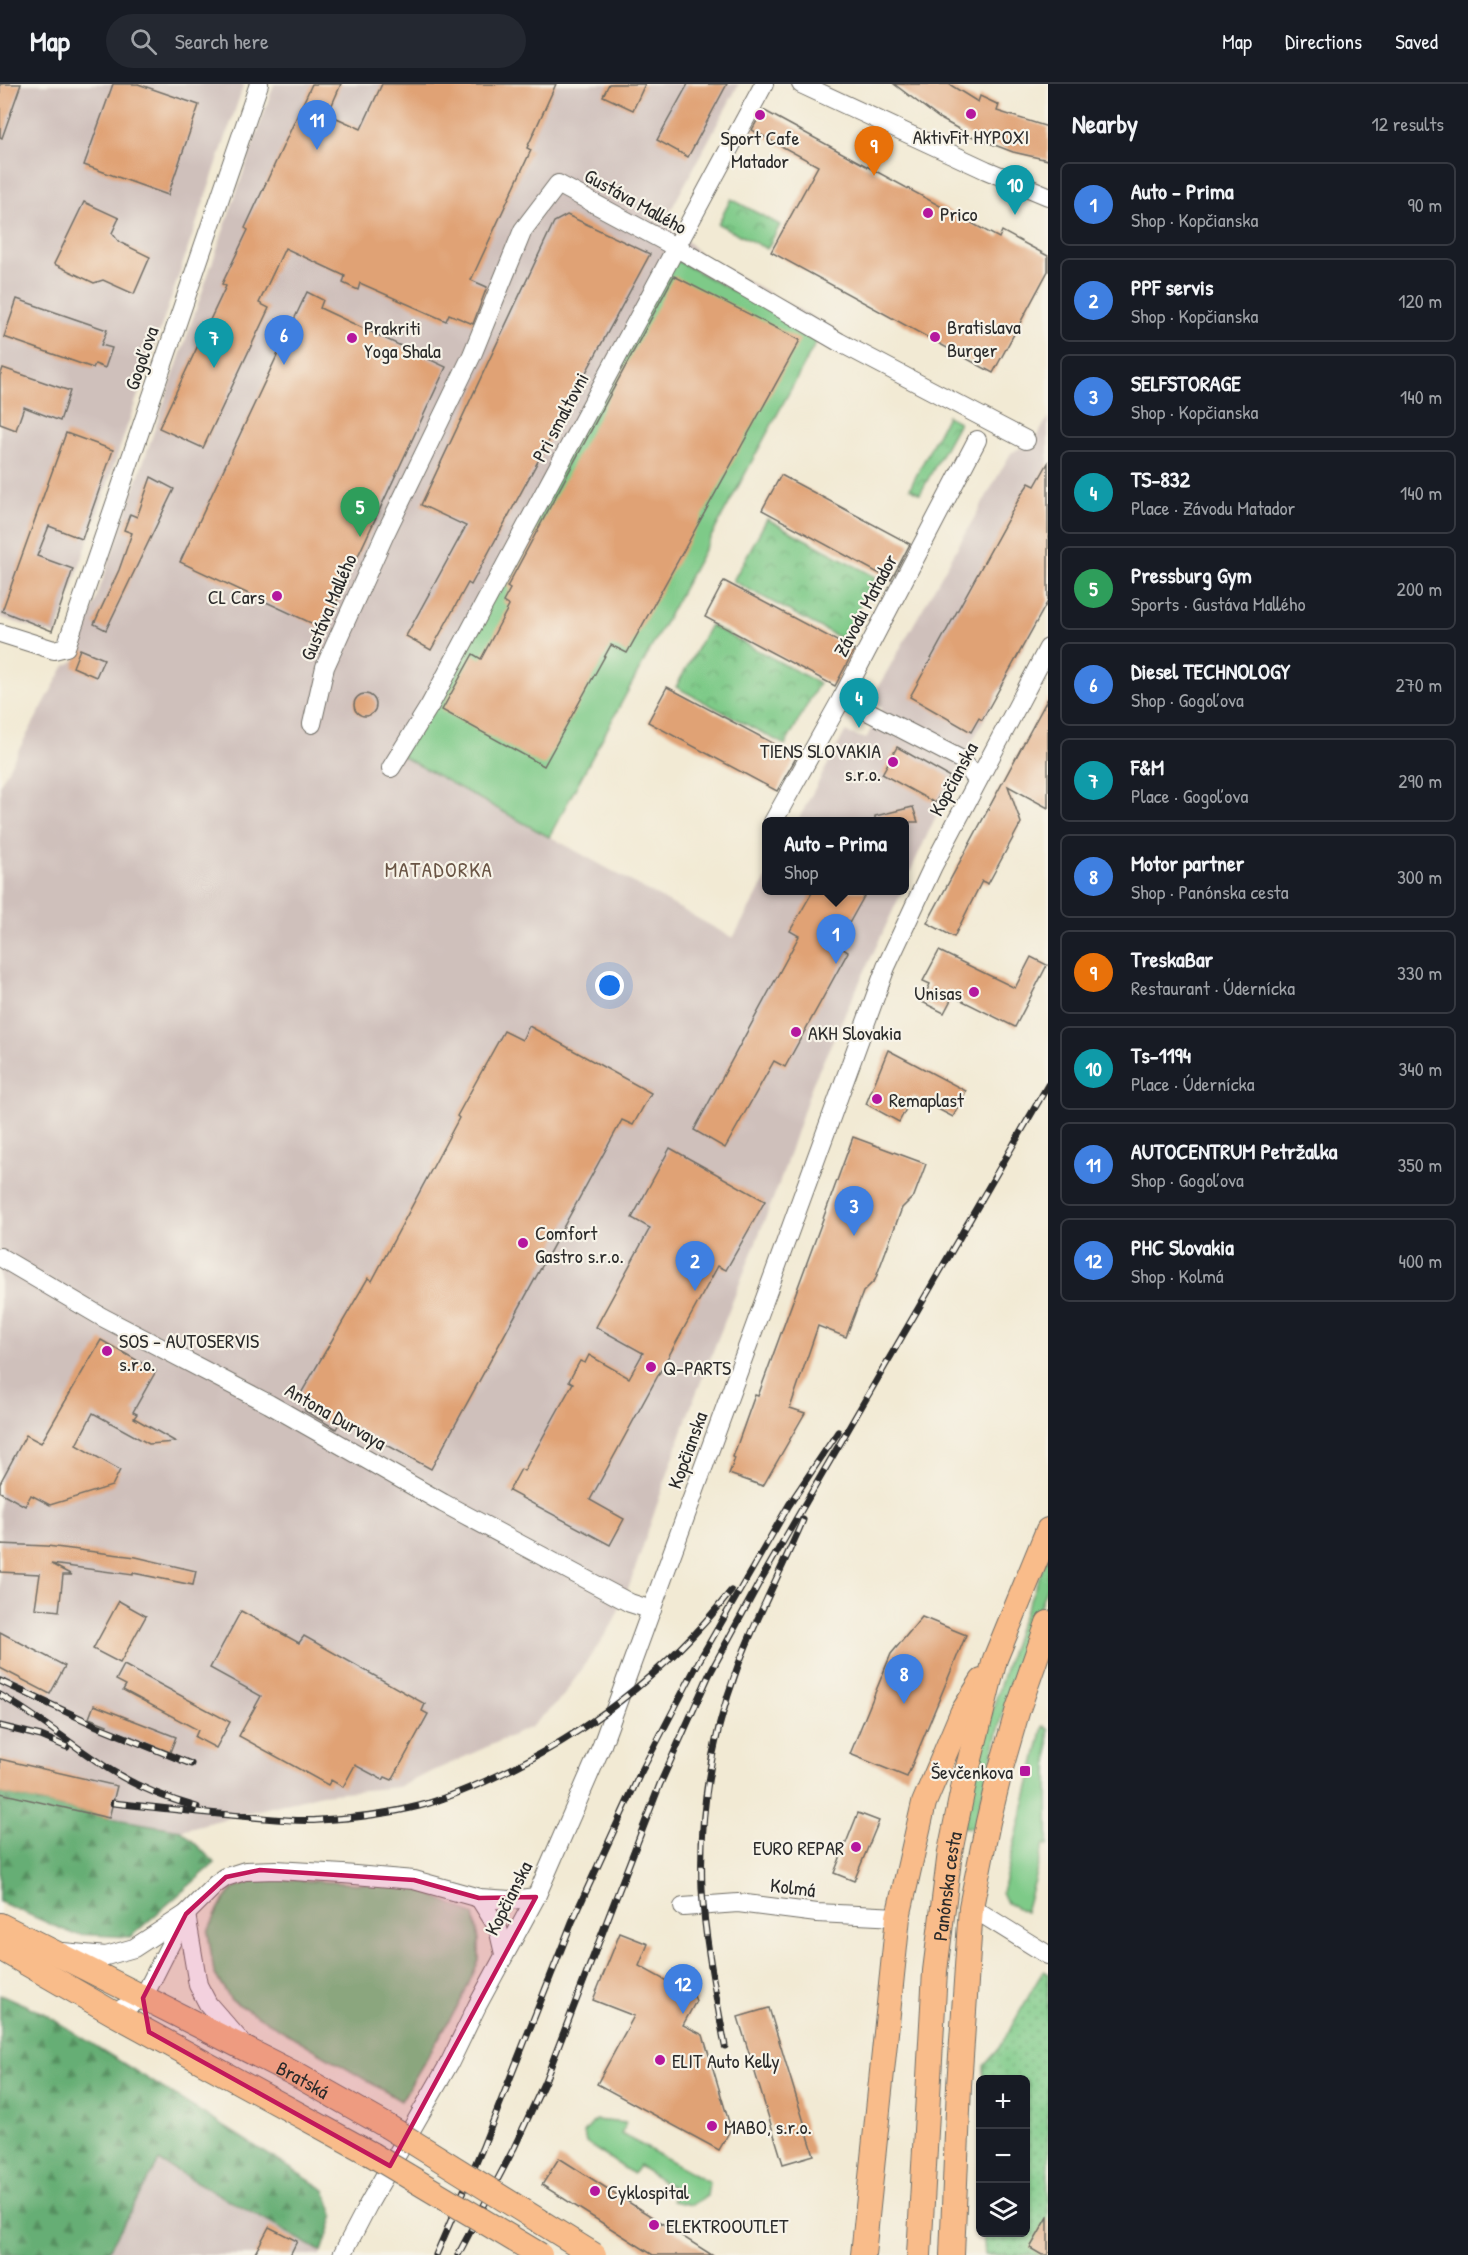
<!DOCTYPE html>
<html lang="en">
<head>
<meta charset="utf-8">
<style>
  :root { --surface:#171b24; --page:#242831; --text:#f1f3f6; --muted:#9ea1a6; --line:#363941; --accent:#b45309 }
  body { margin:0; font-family:"Patrick Hand",sans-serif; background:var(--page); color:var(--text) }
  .controls { position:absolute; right:18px; bottom:18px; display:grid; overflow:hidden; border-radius:9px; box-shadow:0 2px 4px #0004 }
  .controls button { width:54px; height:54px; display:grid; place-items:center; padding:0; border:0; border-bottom:2px solid var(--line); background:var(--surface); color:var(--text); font:30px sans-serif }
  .you { position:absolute; left:610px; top:902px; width:21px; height:21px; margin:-15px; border:4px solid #fff; border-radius:50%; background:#1a73e8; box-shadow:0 0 0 9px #1a73e833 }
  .badge { display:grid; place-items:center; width:39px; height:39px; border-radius:50%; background:var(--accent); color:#fff; font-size:20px; font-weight:700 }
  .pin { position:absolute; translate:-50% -50px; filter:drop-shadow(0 2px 3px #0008) }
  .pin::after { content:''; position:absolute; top:32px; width:21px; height:18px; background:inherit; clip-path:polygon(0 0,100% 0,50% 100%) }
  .popup { position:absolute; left:762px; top:733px; width:147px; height:78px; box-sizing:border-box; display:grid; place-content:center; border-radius:9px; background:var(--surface); filter:drop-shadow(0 2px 4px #0005); font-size:20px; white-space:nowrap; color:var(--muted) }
  .popup b { font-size:22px; color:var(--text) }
  .popup::after { content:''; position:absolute; left:50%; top:100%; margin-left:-12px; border:12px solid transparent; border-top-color:var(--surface) }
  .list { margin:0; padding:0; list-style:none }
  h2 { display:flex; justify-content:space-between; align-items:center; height:78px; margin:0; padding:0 24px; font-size:26px }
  h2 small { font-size:20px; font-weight:400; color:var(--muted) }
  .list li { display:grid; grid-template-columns:39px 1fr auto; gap:18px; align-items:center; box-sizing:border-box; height:84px; margin:0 12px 12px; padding:0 12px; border:2px solid var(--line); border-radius:9px }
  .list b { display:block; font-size:22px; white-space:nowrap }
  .list p { margin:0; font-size:20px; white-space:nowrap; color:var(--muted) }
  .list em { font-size:20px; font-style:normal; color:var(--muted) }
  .icon { flex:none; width:33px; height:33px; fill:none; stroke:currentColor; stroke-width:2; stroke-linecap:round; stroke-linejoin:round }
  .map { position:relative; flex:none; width:1048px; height:2171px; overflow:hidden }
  header { display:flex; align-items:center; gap:36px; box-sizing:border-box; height:84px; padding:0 30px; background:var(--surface); border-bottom:2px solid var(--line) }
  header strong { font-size:28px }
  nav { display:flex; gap:33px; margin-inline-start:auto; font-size:21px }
  .search { width:420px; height:54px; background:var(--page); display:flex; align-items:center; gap:15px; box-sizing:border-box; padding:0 21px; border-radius:33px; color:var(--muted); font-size:22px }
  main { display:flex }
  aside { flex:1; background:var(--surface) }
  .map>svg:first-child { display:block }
</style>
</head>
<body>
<header>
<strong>Map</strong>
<div class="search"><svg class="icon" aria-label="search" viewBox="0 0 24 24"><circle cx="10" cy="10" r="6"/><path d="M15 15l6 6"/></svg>Search here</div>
<nav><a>Map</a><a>Directions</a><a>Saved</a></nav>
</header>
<main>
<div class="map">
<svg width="1048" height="2171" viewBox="0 0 1048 2171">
  <defs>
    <pattern id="forest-firs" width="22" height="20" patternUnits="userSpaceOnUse" patternTransform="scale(1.5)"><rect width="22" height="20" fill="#66ae74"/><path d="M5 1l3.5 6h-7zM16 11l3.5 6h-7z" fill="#548e5f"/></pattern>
    <pattern id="park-crowns" width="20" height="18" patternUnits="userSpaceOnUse" patternTransform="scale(1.5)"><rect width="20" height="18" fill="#7eca88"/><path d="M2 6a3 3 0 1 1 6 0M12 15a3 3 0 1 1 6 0" fill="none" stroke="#67a46f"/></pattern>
    <pattern id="garden-dots" width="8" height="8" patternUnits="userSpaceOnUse" patternTransform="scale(1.5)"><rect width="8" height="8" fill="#7eca88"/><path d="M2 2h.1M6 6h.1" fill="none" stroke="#67a46f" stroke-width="1.8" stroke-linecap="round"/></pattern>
  </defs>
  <rect width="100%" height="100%" fill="#f7f3e8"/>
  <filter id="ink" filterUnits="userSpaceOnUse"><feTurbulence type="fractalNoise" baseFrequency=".0167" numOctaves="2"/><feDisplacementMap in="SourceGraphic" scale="12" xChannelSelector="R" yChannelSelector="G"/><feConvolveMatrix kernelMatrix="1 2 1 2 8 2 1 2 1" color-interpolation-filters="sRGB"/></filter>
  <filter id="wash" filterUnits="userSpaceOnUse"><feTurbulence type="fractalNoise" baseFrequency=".008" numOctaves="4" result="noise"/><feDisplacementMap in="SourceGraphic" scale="24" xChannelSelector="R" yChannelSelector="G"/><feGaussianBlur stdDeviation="1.35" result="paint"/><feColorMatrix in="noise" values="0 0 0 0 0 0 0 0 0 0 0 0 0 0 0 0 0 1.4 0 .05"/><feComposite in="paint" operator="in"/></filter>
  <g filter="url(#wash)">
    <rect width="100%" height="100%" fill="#f2ead4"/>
    <g fill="#cfc0bb">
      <path d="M0,0H244L56,551L0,533Z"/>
      <path d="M274,0H739L665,137L703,172L827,241L819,253L549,752L733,854L767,793V806L902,807L812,1001L782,1092L687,1333L630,1500L612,1541L561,1615L531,1643L398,1703L322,1710L181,1746L109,1734L0,1709V700L64,583L75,576Z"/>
      <path d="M1048,333V518L962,676L905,799V738H797L845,648L866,655L882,623L871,617L877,605L1011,369L1036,355Z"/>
      <path d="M158,2077L322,2168L320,2171H105Z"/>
    </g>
    <g fill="#7eca88" stroke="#547a5a" stroke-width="1.5">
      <path d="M674,175L819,253L549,753L400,671Z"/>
      <path d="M1048,1471V1500L1010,1602L974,1744L963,1743L987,1643L1016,1550Z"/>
      <path d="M1043,1642L1048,1645V1762L1044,1760L1025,1828L1007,1819L1002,1808L1031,1695Z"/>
      <path d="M261,1794L415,1803L474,1831L479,1856V1876L462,1915L401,2017L231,1916L214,1889L208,1848L219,1824L233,1805Z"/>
      <path d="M595,2036L626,2039L621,2050L709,2098L707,2112L692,2121L672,2117L678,2107L639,2082L633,2090L586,2059L584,2049Z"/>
    </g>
    <g fill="url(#forest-firs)" stroke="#486c50" stroke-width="1.5">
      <path d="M0,1709L109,1734L181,1746L215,1779L130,1853L73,1850L0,1818Z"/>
      <path d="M0,1910L43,1929L325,2106L334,2131L322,2168L159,2077L106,2171H0Z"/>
    </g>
    <g fill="url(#park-crowns)" stroke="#547a5a" stroke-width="1.5">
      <path d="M731,115L780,141L767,165L718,140Z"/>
      <path d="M947,332L959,338L920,410L910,404Z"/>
      <path d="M767,435L876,493L842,555L733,497Z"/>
      <path d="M710,541L819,599L785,661L676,603Z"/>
    </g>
    <path fill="url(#garden-dots)" stroke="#547a5a" stroke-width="1.5" d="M1043,1887L1048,1890V2171H985L983,2149L1026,2148V1996L984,1995V1982L998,1966Z"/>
    <g id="blocks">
      <g fill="#e0a274">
        <path d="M0,0H21L2,54L0,53Z"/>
        <path d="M113,0H138L199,21L168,111L84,81Z"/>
        <path d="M312,0H341L328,30L361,45L382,0H556L527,64L531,66L471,196L487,203L473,240L449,230L446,237L360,199L358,206L343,199L345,192L285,164L259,219L269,224L203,364L159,344L226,202L222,200L248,146L245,144Z"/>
        <path d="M609,0H645L633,26L603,12Z"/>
        <path d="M688,0H727L688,73L657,56Z"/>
        <path d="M894,0H949L978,18L980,12L999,21L997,27L1048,43V76L1013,68L971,52L939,34Z"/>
        <path d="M763,26L999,154L1002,147L1048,172V187L993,289L771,168L818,82L752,46Z"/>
        <path d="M84,118L119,134L112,149L119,158L150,173L134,210L103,196L94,199L54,180Z"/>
        <path d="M567,131L650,170L471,501L468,499L431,566L406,552L466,442L421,421L554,138Z"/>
        <path d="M674,192L800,256L627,569L611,561L544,682L442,626L473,570L481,575L509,522L503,518L510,505L507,503Z"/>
        <path d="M307,208L323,216L320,224L446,283L324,545L180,478Z"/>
        <path d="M17,215L107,246L101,261L112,264L105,284L95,280L93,284L4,253Z"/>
        <path d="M3,284L70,307L60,337L24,323L16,346L0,340V292Z"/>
        <path d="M66,349L113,366L82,455L49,442L37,472L73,485L52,547L2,527Z"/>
        <path d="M1048,379V517L982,636L979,634L971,648L910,613L1021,411L1029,399L1035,402Z"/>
        <path d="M781,391L910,460L891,496L762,426Z"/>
        <path d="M151,393L174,405L106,546L94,540L119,486L132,449L124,446L130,430L137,433Z"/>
        <path d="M724,497L854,566L835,602L705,533Z"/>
        <path d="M80,565L104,575L96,593L73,583Z"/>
        <path d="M667,603L797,672L777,707L648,638Z"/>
        <circle cx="365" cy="621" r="11"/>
        <path d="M1048,614V724L1008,702L1021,739L988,800L982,797L954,853L927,839Z"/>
        <path d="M897,663L950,693L935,719L882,690Z"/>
        <path d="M913,723L918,738H875V732Z"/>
        <path d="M813,807H867L837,861L848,868L785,983L774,977L725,1064L694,1046L799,852L790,847Z"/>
        <path d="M939,867L1015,904L1031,873L1047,881L1015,943L953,912L944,929L922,918L930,900L923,897Z"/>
        <path d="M529,942L651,1009L633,1041L622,1036L431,1385L341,1336L336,1345L305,1327L300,1311L368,1194L372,1197L459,1034L457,1032L504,947L522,956Z"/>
        <path d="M888,966L966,1007L953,1033L913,1012L899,1038L866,1020Z"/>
        <path d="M853,1053L926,1080L914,1112L902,1124L875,1196L863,1208L846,1253L818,1242L790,1324L805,1329L763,1402L729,1390L735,1374L733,1373L755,1311L758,1312Z"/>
        <path d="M670,1064L765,1117L726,1186L718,1182L590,1416L624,1435L610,1461L509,1407L521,1385L524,1387L573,1299L569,1297L580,1277L585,1279L589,1271L629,1294L643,1269L596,1243L650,1144L632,1134Z"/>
        <path d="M101,1256L156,1287L133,1328L137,1330L134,1334L176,1358L149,1360L93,1329L76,1361L120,1386L112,1402L50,1421L31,1411L25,1422L0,1408V1399L26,1351L41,1359Z"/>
        <path d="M0,1460L47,1462L136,1473L196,1487L193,1501L133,1489V1491L51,1480L72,1491H63L59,1527L35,1524L40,1490L0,1488Z"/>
        <path d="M119,1517L146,1532L120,1579L93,1565Z"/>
        <path d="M241,1527L299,1559L304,1552L425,1620L422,1627L428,1630L392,1696L385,1693L383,1696L355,1681L343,1703L331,1696L328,1701L239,1652L261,1612L210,1584Z"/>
        <path d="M922,1533L966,1551L907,1693L850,1670L891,1570Z"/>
        <path d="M0,1548L65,1582L50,1610L0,1584Z"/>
        <path d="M124,1581L230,1638L216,1664L195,1653L198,1646L123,1606L126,1601L116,1596Z"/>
        <path d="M94,1621L176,1653L170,1668L106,1643L107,1641L89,1634Z"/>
        <path d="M0,1675L117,1702L109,1734L0,1709Z"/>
        <path d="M858,1729L879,1737L854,1797L834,1789Z"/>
        <path d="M620,1849L648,1860L639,1882L694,1912L696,1917L683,1941L703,1951L731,2045L719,2066L597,2000L634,1932L593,1916Z"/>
        <path d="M769,1924L814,2071L783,2080L738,1933Z"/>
        <path d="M559,2074L712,2171H653L542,2101Z"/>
        <path d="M1048,2133V2171H1042L1030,2164Z"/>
        <path d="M269,2143L297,2157L290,2171H254Z"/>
      </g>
    </g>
  </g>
  <g filter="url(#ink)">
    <use href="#blocks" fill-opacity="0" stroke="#716e66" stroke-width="1.5"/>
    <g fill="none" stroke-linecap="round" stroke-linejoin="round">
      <defs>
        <g id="minor">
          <path d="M801,0L986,86L1048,112"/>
          <path d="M0,549L54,566L66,563L259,0"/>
          <path d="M842,614L962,676L977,696"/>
          <path d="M312,640L325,583L385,450L472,271L523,146L558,100L677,164L839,258L1026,356"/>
          <path d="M391,684L430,621L764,0"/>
          <path d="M773,738L842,614L977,356"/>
          <path d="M0,1173L102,1233L269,1320L443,1419L630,1519L652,1526"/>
          <path d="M479,1814L498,1844L504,1870"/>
          <path d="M683,1823L738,1819L817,1829L898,1833"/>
          <path d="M971,1823L1048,1871"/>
          <path d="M186,1830L198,1901L208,1920L244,1961"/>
          <path d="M63,1868L106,1872L134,1864L186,1830L216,1800L226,1793L245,1787L276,1786L343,1790L414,1796L479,1814L511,1816L536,1813"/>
          <path d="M113,1929L143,1914L185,1831"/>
          <path d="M342,2171L368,2121L450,1978L477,1922L536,1813L602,1661L617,1620L886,883L933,782L1048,564"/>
        </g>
        <g id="major">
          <path id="s1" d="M0,1841L295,1990L387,2042"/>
          <path d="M0,1864L113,1929L371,2070"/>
          <path d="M863,2171L898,1833L924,1719L962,1629L982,1597"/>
          <path id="s2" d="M919,2171L935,1887L950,1768L965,1695L995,1575L1048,1446"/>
          <path d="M952,2171L959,2002L971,1823L988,1738L1001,1684L1018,1625L1048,1539"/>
        </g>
      </defs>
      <use href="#minor" stroke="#716e66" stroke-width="20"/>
      <use href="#major" stroke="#716e66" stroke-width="26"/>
      <use href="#minor" stroke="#fff" stroke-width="18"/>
      <use href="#major" stroke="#f9bc8a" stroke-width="24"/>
      <defs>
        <g id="rail">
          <path d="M0,1597L97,1642L191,1680"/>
          <path d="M0,1611C40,1633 73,1663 112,1687C138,1703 168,1715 197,1723"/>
          <path d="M0,1642L41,1652L67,1663"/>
          <path d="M113,1719C159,1724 206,1729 252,1733C275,1735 297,1738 320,1736C353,1734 387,1730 419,1722C442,1716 465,1706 486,1697C582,1654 667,1589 731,1507"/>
          <path d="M725,1962C716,1911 705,1857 702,1805C699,1729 712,1652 738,1582C757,1532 782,1485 803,1436"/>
          <path d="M436,2171L482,2065L572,1838L639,1692L699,1577L789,1421L838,1348"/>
          <path d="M458,2171L514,2064L545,1997L660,1700L709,1591L759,1499L1048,1001"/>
        </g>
      </defs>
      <use href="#rail" stroke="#2b2b2b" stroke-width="7"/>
      <use href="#rail" stroke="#f7f3e8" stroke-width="4.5" stroke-dasharray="14" stroke-linecap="butt"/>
      <defs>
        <g id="major-bridge">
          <path d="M387,2042L594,2171"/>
          <path d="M371,2070L540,2171"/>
        </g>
      </defs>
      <use href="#major-bridge" stroke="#716e66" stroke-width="26" stroke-linecap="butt"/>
      <use href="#major-bridge" stroke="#f9bc8a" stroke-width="24"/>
    </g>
  </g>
  <path fill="#c2185b" fill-opacity="0.2" stroke="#c2185b" stroke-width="4.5" stroke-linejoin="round" d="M260,1786L414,1796L479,1814L536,1813L390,2082L149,1948L143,1914L186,1830L226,1793Z"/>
  <g fill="#b5179e" stroke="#f7f3e8" stroke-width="2">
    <circle cx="971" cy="30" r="6"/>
    <circle cx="760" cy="31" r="6"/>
    <circle cx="928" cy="129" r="6"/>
    <circle cx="935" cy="253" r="6"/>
    <circle cx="352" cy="254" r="6"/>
    <circle cx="277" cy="512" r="6"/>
    <circle cx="893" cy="678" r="6"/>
    <circle cx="974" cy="908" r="6"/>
    <circle cx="796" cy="948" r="6"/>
    <circle cx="877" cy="1015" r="6"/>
    <circle cx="523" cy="1159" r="6"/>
    <circle cx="107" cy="1267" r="6"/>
    <circle cx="651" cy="1283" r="6"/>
    <rect x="1019" y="1681" width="12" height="12" rx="3"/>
    <circle cx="856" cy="1763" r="6"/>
    <circle cx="660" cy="1976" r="6"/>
    <circle cx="712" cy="2042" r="6"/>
    <circle cx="595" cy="2107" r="6"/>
    <circle cx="654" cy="2141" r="6"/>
  </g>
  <g text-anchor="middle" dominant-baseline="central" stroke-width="4.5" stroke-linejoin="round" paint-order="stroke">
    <g font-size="20" fill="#2b2b2b" stroke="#f7f3e8" text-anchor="start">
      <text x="971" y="52" text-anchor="middle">AktivFit HYPOXI</text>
      <text x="760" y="53" text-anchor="middle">Sport Cafe<tspan x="760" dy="23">Matador</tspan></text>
      <text x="940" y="129">Prico</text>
      <text x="947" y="242">Bratislava<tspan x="947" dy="23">Burger</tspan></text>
      <text x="364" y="243">Prakriti<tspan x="364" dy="23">Yoga Shala</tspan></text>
      <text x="265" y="512" text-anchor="end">CL Cars</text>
      <text x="881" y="666" text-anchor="end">TIENS SLOVAKIA<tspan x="881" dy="23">s.r.o.</tspan></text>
      <text x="962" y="908" text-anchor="end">Unisas</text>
      <text x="808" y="948">AKH Slovakia</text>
      <text x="889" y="1015">Remaplast</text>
      <text x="535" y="1148">Comfort<tspan x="535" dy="23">Gastro s.r.o.</tspan></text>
      <text x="119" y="1256">SOS - AUTOSERVIS<tspan x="119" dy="23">s.r.o.</tspan></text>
      <text x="663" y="1283">Q-PARTS</text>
      <text x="1013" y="1687" text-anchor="end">Ševčenkova</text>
      <text x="844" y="1763" text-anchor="end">EURO REPAR</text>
      <text x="672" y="1976">ELIT Auto Kelly</text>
      <text x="724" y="2042">MABO, s.r.o.</text>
      <text x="607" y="2107">Cyklospital</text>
      <text x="666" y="2141">ELEKTROOUTLET</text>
    </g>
    <g font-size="20" fill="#2b2b2b" stroke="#f7f3e8">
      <text transform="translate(636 117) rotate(29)">Gustáva Mallého</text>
      <text transform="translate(141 274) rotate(-71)">Gogoľova</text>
      <text transform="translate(560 333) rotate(-62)">Pri smaltovni</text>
      <text transform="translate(865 521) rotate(-62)">Závodu Matador</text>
      <text transform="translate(328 523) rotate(-67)">Gustáva Mallého</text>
      <text transform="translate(953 695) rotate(-62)">Kopčianska</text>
      <text transform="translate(336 1332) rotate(30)">Antona Durvaya</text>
      <text transform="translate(687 1366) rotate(-70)">Kopčianska</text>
      <text stroke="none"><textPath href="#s2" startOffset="370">Panónska cesta</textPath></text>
      <text transform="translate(793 1803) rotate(7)">Kolmá</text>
      <text transform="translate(508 1814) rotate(-63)">Kopčianska</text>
      <text stroke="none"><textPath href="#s1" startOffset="340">Bratská</textPath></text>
    </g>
    <g font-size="21" letter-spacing="1.5" fill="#6a5545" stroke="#f7f3e8">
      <text x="439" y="785">MATADORKA</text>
    </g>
  </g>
</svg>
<div class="controls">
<button>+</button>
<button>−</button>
<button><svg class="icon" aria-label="layers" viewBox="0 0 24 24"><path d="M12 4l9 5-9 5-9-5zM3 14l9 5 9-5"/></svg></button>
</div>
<div class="you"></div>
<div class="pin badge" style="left:836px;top:880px;background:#3f7fe0">1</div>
<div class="popup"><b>Auto - Prima</b>Shop</div>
<div class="pin badge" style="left:695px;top:1207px;background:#3f7fe0">2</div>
<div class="pin badge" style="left:854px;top:1152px;background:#3f7fe0">3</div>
<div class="pin badge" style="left:859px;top:644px;background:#0f9aa8">4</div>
<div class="pin badge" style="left:360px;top:453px;background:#2e9e5b">5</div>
<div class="pin badge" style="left:284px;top:281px;background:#3f7fe0">6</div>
<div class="pin badge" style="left:214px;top:284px;background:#0f9aa8">7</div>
<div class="pin badge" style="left:904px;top:1620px;background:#3f7fe0">8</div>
<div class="pin badge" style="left:874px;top:92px;background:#e8710a">9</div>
<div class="pin badge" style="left:1015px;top:131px;background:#0f9aa8">10</div>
<div class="pin badge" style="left:317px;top:66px;background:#3f7fe0">11</div>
<div class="pin badge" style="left:683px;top:1930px;background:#3f7fe0">12</div>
</div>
<aside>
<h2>Nearby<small>12 results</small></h2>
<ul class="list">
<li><span class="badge" style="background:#3f7fe0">1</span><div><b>Auto - Prima</b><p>Shop · Kopčianska</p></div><em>90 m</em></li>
<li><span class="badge" style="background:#3f7fe0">2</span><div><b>PPF servis</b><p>Shop · Kopčianska</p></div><em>120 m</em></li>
<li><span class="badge" style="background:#3f7fe0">3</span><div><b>SELFSTORAGE</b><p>Shop · Kopčianska</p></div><em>140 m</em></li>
<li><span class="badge" style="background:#0f9aa8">4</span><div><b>TS-832</b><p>Place · Závodu Matador</p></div><em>140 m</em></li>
<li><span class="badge" style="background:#2e9e5b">5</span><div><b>Pressburg Gym</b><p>Sports · Gustáva Mallého</p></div><em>200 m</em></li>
<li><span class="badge" style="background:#3f7fe0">6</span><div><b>Diesel TECHNOLOGY</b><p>Shop · Gogoľova</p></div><em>270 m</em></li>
<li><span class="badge" style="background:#0f9aa8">7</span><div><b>F&amp;M</b><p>Place · Gogoľova</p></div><em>290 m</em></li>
<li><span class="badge" style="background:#3f7fe0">8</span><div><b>Motor partner</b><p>Shop · Panónska cesta</p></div><em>300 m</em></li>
<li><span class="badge" style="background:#e8710a">9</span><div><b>TreskaBar</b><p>Restaurant · Údernícka</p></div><em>330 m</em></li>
<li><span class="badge" style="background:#0f9aa8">10</span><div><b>Ts-1194</b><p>Place · Údernícka</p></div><em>340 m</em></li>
<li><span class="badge" style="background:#3f7fe0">11</span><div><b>AUTOCENTRUM Petržalka</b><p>Shop · Gogoľova</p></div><em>350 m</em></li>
<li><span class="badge" style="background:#3f7fe0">12</span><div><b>PHC Slovakia</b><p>Shop · Kolmá</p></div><em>400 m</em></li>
</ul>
</aside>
</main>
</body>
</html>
